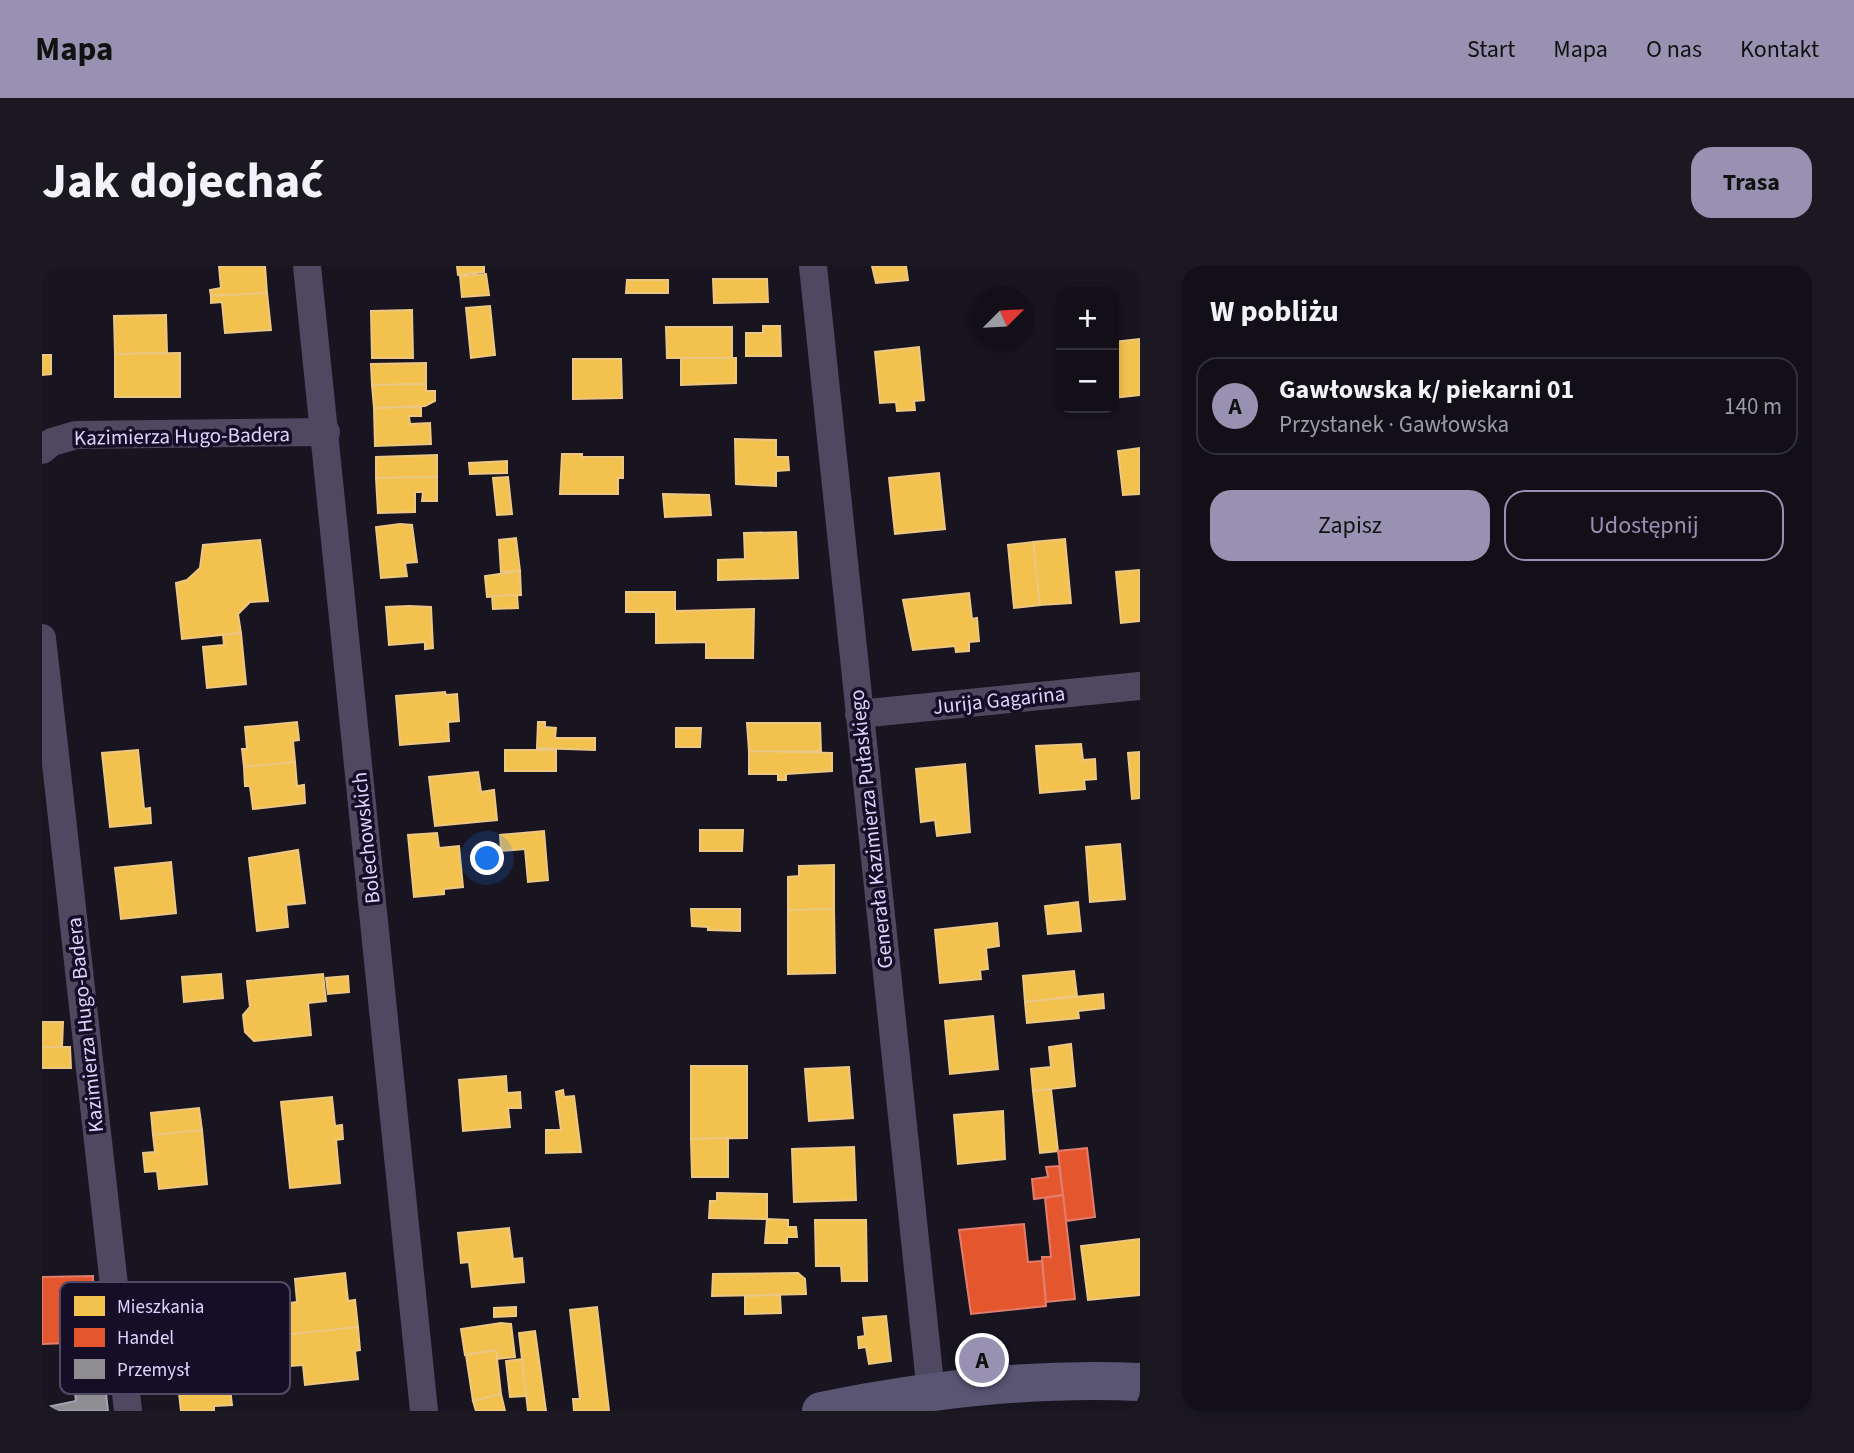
<!DOCTYPE html>
<html lang="pl">
<head>
<meta charset="utf-8">
<style>
  :root { --surface:#120f18; --page:#1b1821; --text:#f1f3f6; --muted:#9c9ca2; --line:#312f37; --accent:#9991b1 }
  body { margin:0; font-family:"Source Sans 3",sans-serif; background:var(--page); color:var(--text) }
  .controls { position:absolute; right:21px; top:21px; display:grid; overflow:hidden; border-radius:14px; box-shadow:0 4px 10px #0003 }
  .controls button { width:63px; height:63px; display:grid; place-items:center; padding:0; border:0; border-bottom:2px solid var(--line); background:var(--surface); color:var(--text); font:35px sans-serif }
  .compass { position:absolute; left:930px; top:21px; width:63px; height:63px; border-radius:50%; background:var(--surface); box-shadow:0 4px 10px #0003; rotate:66deg }
  .you { position:absolute; left:446px; top:593px; width:24px; height:24px; margin:-18px; border:5px solid #fff; border-radius:50%; background:#1a73e8; box-shadow:0 0 0 10px #1a73e833 }
  .badge { display:grid; place-items:center; width:46px; height:46px; border-radius:50%; background:var(--accent); color:#111; font-size:23px; font-weight:700 }
  .pin { position:absolute; translate:-50% -50%; border:4px solid #fff; box-shadow:0 2px 7px #0006 }
  .list { margin:0; padding:0; list-style:none }
  h2 { display:flex; justify-content:space-between; align-items:center; height:91px; margin:0; padding:0 28px; font-size:30px }
  h2 small { font-size:23px; font-weight:400; color:var(--muted) }
  .list li { display:grid; grid-template-columns:46px 1fr auto; gap:21px; align-items:center; box-sizing:border-box; height:98px; margin:0 14px 14px; padding:0 14px; border:2px solid var(--line); border-radius:21px }
  .list b { display:block; font-size:26px; white-space:nowrap }
  .list p { margin:0; font-size:23px; white-space:nowrap; color:var(--muted) }
  .list em { font-size:23px; font-style:normal; color:var(--muted) }
  .actions { display:flex; gap:14px; padding:21px 28px }
  .actions a { flex:1; padding:16px 0; border:2px solid var(--accent); border-radius:21px; text-align:center; font-size:24px; color:var(--accent) }
  .actions .main { background:var(--accent); color:#111 }
  .map { position:relative; flex:none; width:1098px; height:1145px; overflow:hidden; border-radius:21px }
  header { display:flex; align-items:center; gap:42px; box-sizing:border-box; height:98px; padding:0 35px; background:var(--accent); color:#111 }
  header strong { font-size:33px }
  nav { display:flex; gap:38px; margin-inline-start:auto; font-size:24px }
  .intro { display:flex; align-items:center; justify-content:space-between; box-sizing:border-box; height:168px; padding:0 42px }
  h1 { margin:0; font-size:49px }
  .button { padding:18px 32px; border-radius:21px; background:var(--accent); color:#111; font-size:24px; font-weight:700 }
  main { display:flex; gap:42px; padding:0 42px }
  aside { flex:1; background:var(--surface); border-radius:21px; box-shadow:0 4px 10px #0003 }
  .map>svg:first-child { display:block }
</style>
</head>
<body>
<header>
<strong>Mapa</strong>
<nav><a>Start</a><a>Mapa</a><a>O nas</a><a>Kontakt</a></nav>
</header>
<div class="intro"><h1>Jak dojechać</h1><a class="button">Trasa</a></div>
<main>
<div class="map">
<svg width="1098" height="1145" viewBox="0 0 1098 1145">
  <rect width="100%" height="100%" fill="#181420"/>
  <g fill="#f2c14e" stroke="#ecc783" stroke-width="2">
    <path d="M177,0H223L225,27L169,30L168,24L179,22Z"/>
    <path d="M415,0H442V6L416,9Z"/>
    <path d="M830,0H864L866,14L834,17Z"/>
    <path d="M444,8L447,29L420,31L418,10Z"/>
    <path d="M671,13H725L726,36L672,37Z"/>
    <path d="M585,14H626V27H584Z"/>
    <path d="M225,27L229,64L183,67L180,36L169,37V30Z"/>
    <path d="M448,40L453,89L429,92L424,42Z"/>
    <path d="M370,44L371,92H330L329,45Z"/>
    <path d="M124,49L125,87L73,88L72,50Z"/>
    <path d="M721,60H738L739,90H704V67H721Z"/>
    <path d="M624,61H690V92H625Z"/>
    <path d="M1098,73V129L1072,132V76Z"/>
    <path d="M877,81L882,134L872,135L873,144L855,145L854,136L838,137L833,86Z"/>
    <path d="M138,87V131H73V88Z"/>
    <path d="M0,89H9V108L0,109Z"/>
    <path d="M639,92H694V117L639,119Z"/>
    <path d="M531,93H579L580,132L531,133Z"/>
    <path d="M384,97V118L330,119L329,98Z"/>
    <path d="M384,118V125H393V135L383,140L332,142L330,119Z"/>
    <path d="M379,141V150H367L368,158L388,157L389,178L333,180L332,142Z"/>
    <path d="M693,173L734,174V191H746L747,204L734,205V220L694,218Z"/>
    <path d="M1098,182V228L1081,229L1076,185Z"/>
    <path d="M520,188H540V191H581V212H576V228H518Z"/>
    <path d="M395,189V211L334,212V191Z"/>
    <path d="M465,195V207L428,208L427,197Z"/>
    <path d="M897,207L903,263L853,268L847,212Z"/>
    <path d="M395,211V235H380L381,226H373V246L336,247L334,212Z"/>
    <path d="M466,211L470,248L455,249L451,212Z"/>
    <path d="M621,228L667,229L669,249L623,251Z"/>
    <path d="M358,258L370,259L375,296L363,297L365,310L339,312L334,261Z"/>
    <path d="M754,266L756,312L676,314V294L703,293L702,267Z"/>
    <path d="M474,272L478,305L459,306L457,274Z"/>
    <path d="M1023,273L1029,337L998,339L991,276Z"/>
    <path d="M218,274L226,335L208,336L196,348L199,367L140,373L134,317L145,314L158,302L161,279Z"/>
    <path d="M991,276L998,339L972,342L966,279Z"/>
    <path d="M1098,304V355L1079,357L1074,306Z"/>
    <path d="M478,305L479,329L445,331L443,310Z"/>
    <path d="M584,326H633V345L712,343L711,392H664V376L614,377V346H584Z"/>
    <path d="M927,327L930,353L935,352L937,375L927,376V385L914,386L913,380L871,384L861,334Z"/>
    <path d="M475,329L476,342L451,343L450,330Z"/>
    <path d="M367,340L389,341L391,382L383,383V376L347,379L344,341Z"/>
    <path d="M199,367L204,418L165,422L161,381L182,379L181,369Z"/>
    <path d="M403,426L404,429L415,428L417,455L406,456L407,475L358,479L354,430Z"/>
    <path d="M255,456L257,474L251,475L253,496L202,501L200,483H205L203,461Z"/>
    <path d="M496,456H503V461L514,462L513,472H553V484L495,482Z"/>
    <path d="M705,457H778L779,485H707Z"/>
    <path d="M634,462H659L658,481H634Z"/>
    <path d="M1039,478L1041,494L1053,493L1054,513L1042,514L1043,523L998,527L994,480Z"/>
    <path d="M96,484L102,543L108,542L109,557L68,561L60,487Z"/>
    <rect x="463" y="484" width="51" height="21"/>
    <path d="M707,485L790,487V505L744,508V514H736V508H707Z"/>
    <path d="M1098,486V532L1090,533L1086,487Z"/>
    <path d="M253,496L255,520L262,519L263,537L211,543L208,520H203L202,501Z"/>
    <path d="M923,498L928,566L895,570L893,554L879,556L874,503Z"/>
    <path d="M436,506L439,526L452,524L455,554L393,560L387,511Z"/>
    <path d="M658,564H701L700,585H658Z"/>
    <path d="M502,565L506,614L486,616L483,583L459,585L458,569Z"/>
    <path d="M395,567L397,582L417,580L421,621L402,623V628L372,631L366,569Z"/>
    <path d="M1078,578L1083,633L1048,636L1044,581Z"/>
    <path d="M256,584L263,637L244,639L246,661L215,665L207,592Z"/>
    <path d="M129,596L134,647L79,653L73,602Z"/>
    <path d="M792,599V643L746,644V611L757,610V600Z"/>
    <path d="M1036,636L1039,665L1006,668L1003,640Z"/>
    <path d="M649,643H698V665L666,664V661L650,660Z"/>
    <path d="M792,643L793,707L746,708V644Z"/>
    <path d="M955,657L957,680L944,682L946,703L938,704L939,713L898,717L893,664Z"/>
    <path d="M1032,705L1035,730L983,736L981,710Z"/>
    <path d="M179,708L181,732L142,736L140,711Z"/>
    <path d="M281,708L284,735L266,737L269,769L212,775L203,766L201,749L208,741L205,715Z"/>
    <path d="M306,710L307,726L286,728L284,712Z"/>
    <path d="M1061,728L1062,742L1036,745L1037,752L985,757L983,736Z"/>
    <path d="M951,750L956,803L908,808L903,755Z"/>
    <path d="M0,756H21L20,781H0Z"/>
    <path d="M1029,778L1033,820L991,825L989,803L1009,801L1007,781Z"/>
    <path d="M0,781H28L29,802H0Z"/>
    <path d="M649,800H705V872L649,873Z"/>
    <path d="M807,801L811,852L767,855L763,803Z"/>
    <path d="M464,810L465,827L478,826L479,842H466L468,861L421,865L417,814Z"/>
    <path d="M1009,823L1016,885L998,887L991,825Z"/>
    <path d="M521,824L522,831L532,830L539,886L504,887V864H519L514,826Z"/>
    <path d="M290,831L293,860L300,859L301,873L294,874L298,917L248,922L239,836Z"/>
    <path d="M157,842L160,864L111,869L109,847Z"/>
    <path d="M961,845L963,893L916,898L912,849Z"/>
    <path d="M160,864L165,918L117,923L115,905L103,906L101,887L113,886L111,869Z"/>
    <path d="M686,872V911H650L649,873Z"/>
    <path d="M812,881L814,934L752,936L750,883Z"/>
    <path d="M675,927L725,928V953L667,952L668,935H675Z"/>
    <path d="M725,953L746,954V961H754L755,971H745V977H723Z"/>
    <path d="M773,954H824L825,1015H800L799,1000H774Z"/>
    <path d="M467,962L471,993L480,992L482,1016L430,1021L427,996L419,997L416,967Z"/>
    <path d="M1098,973V1029L1046,1034L1039,980Z"/>
    <path d="M303,1007L306,1035L313,1034L316,1061L232,1070V1067L242,1066L239,1038L255,1036L253,1013Z"/>
    <path d="M756,1007L763,1013L764,1028L670,1030L671,1008Z"/>
    <path d="M738,1029L739,1047L703,1048V1030Z"/>
    <path d="M474,1041V1050L452,1051V1042Z"/>
    <path d="M555,1041L567,1145H532L531,1133H538L528,1044Z"/>
    <path d="M844,1050L849,1095L827,1098L824,1081L817,1082L816,1071L823,1070L821,1052Z"/>
    <path d="M459,1057L469,1058L473,1091L455,1093L454,1084L423,1089L419,1063Z"/>
    <path d="M316,1061L318,1084L313,1085L316,1113L263,1119L261,1099L236,1101L232,1070Z"/>
    <path d="M493,1065L504,1145H486L477,1067Z"/>
    <path d="M454,1084L459,1128L431,1135L424,1089Z"/>
    <path d="M480,1093L484,1130L468,1131L464,1095Z"/>
    <path d="M176,1096L177,1107L186,1106L190,1139L172,1140V1145H139L134,1100Z"/>
    <path d="M459,1128L463,1145H434L431,1135Z"/>
  </g>
  <g fill="#e4572e" stroke="#e27c6d" stroke-width="2">
    <path d="M1045,882L1053,951L1024,955L1016,885Z"/>
    <path d="M1017,900L1021,929L992,933L990,913L1006,911L1004,901Z"/>
    <path d="M1021,929L1033,1033L1004,1036L1000,991H1009L1003,932Z"/>
    <path d="M982,958L986,996L1000,995L1004,1040L929,1048L917,964Z"/>
    <path d="M51,1010L52,1076L0,1078V1011Z"/>
  </g>
  <path fill="#8d8d92" stroke="#a6a2b3" stroke-width="2" d="M58,1075L66,1145H0V1142L34,1135L26,1077Z"/>
  <g fill="none" stroke-linecap="round" stroke-linejoin="round">
    <g stroke="#4e4961" stroke-width="28">
      <path d="M265,0L382,1145"/>
      <path d="M771,0L889,1127"/>
      <path d="M0,184L10,176L34,169L284,166"/>
      <path d="M0,372L86,1145"/>
      <path d="M817,448L1098,420"/>
    </g>
    <path stroke="#5b5574" stroke-width="38" d="M779,1145C882,1124 993,1111 1098,1116"/>
  </g>
  <g text-anchor="middle" dominant-baseline="central" stroke-width="7" stroke-linejoin="round" paint-order="stroke">
    <g font-size="21" fill="#dfd4ff" stroke="#160e26">
      <text transform="translate(140 170) rotate(-1)">Kazimierza Hugo-Badera</text>
      <text transform="translate(957 434) rotate(-6)">Jurija Gagarina</text>
      <text transform="translate(829 563) rotate(-96)">Generała Kazimierza Pułaskiego</text>
      <text transform="translate(324 572) rotate(-96)">Bolechowskich</text>
      <text transform="translate(43 759) rotate(-96)">Kazimierza Hugo-Badera</text>
    </g>
  </g>
  <rect x="18" y="1016" width="230" height="112" rx="10" fill="#160e26" stroke="#524967" stroke-width="2"/>
  <rect x="32" y="1030" width="31" height="20" fill="#f2c14e"/>
  <rect x="32" y="1062" width="31" height="19" fill="#e4572e"/>
  <rect x="32" y="1093" width="31" height="20" fill="#8d8d92"/>
  <g font-size="19" fill="#dfd4ff">
    <text x="75" y="1047">Mieszkania</text>
    <text x="75" y="1078">Handel</text>
    <text x="75" y="1110">Przemysł</text>
  </g>
</svg>
<div class="controls">
<button>+</button>
<button>−</button>
</div>
<svg class="compass" viewBox="-18 -18 36 36"><path d="M0-13l5 13h-10z" fill="#e53935"/><path d="M0 13l5-13h-10z" fill="#9c9ca2"/></svg>
<div class="you"></div>
<div class="pin badge" style="left:940px;top:1094px">A</div>
</div>
<aside>
<h2>W pobliżu<small></small></h2>
<ul class="list">
<li><span class="badge">A</span><div><b>Gawłowska k/ piekarni 01</b><p>Przystanek · Gawłowska</p></div><em>140 m</em></li>
</ul>
<div class="actions"><a class="main">Zapisz</a><a>Udostępnij</a></div>
</aside>
</main>
</body>
</html>
